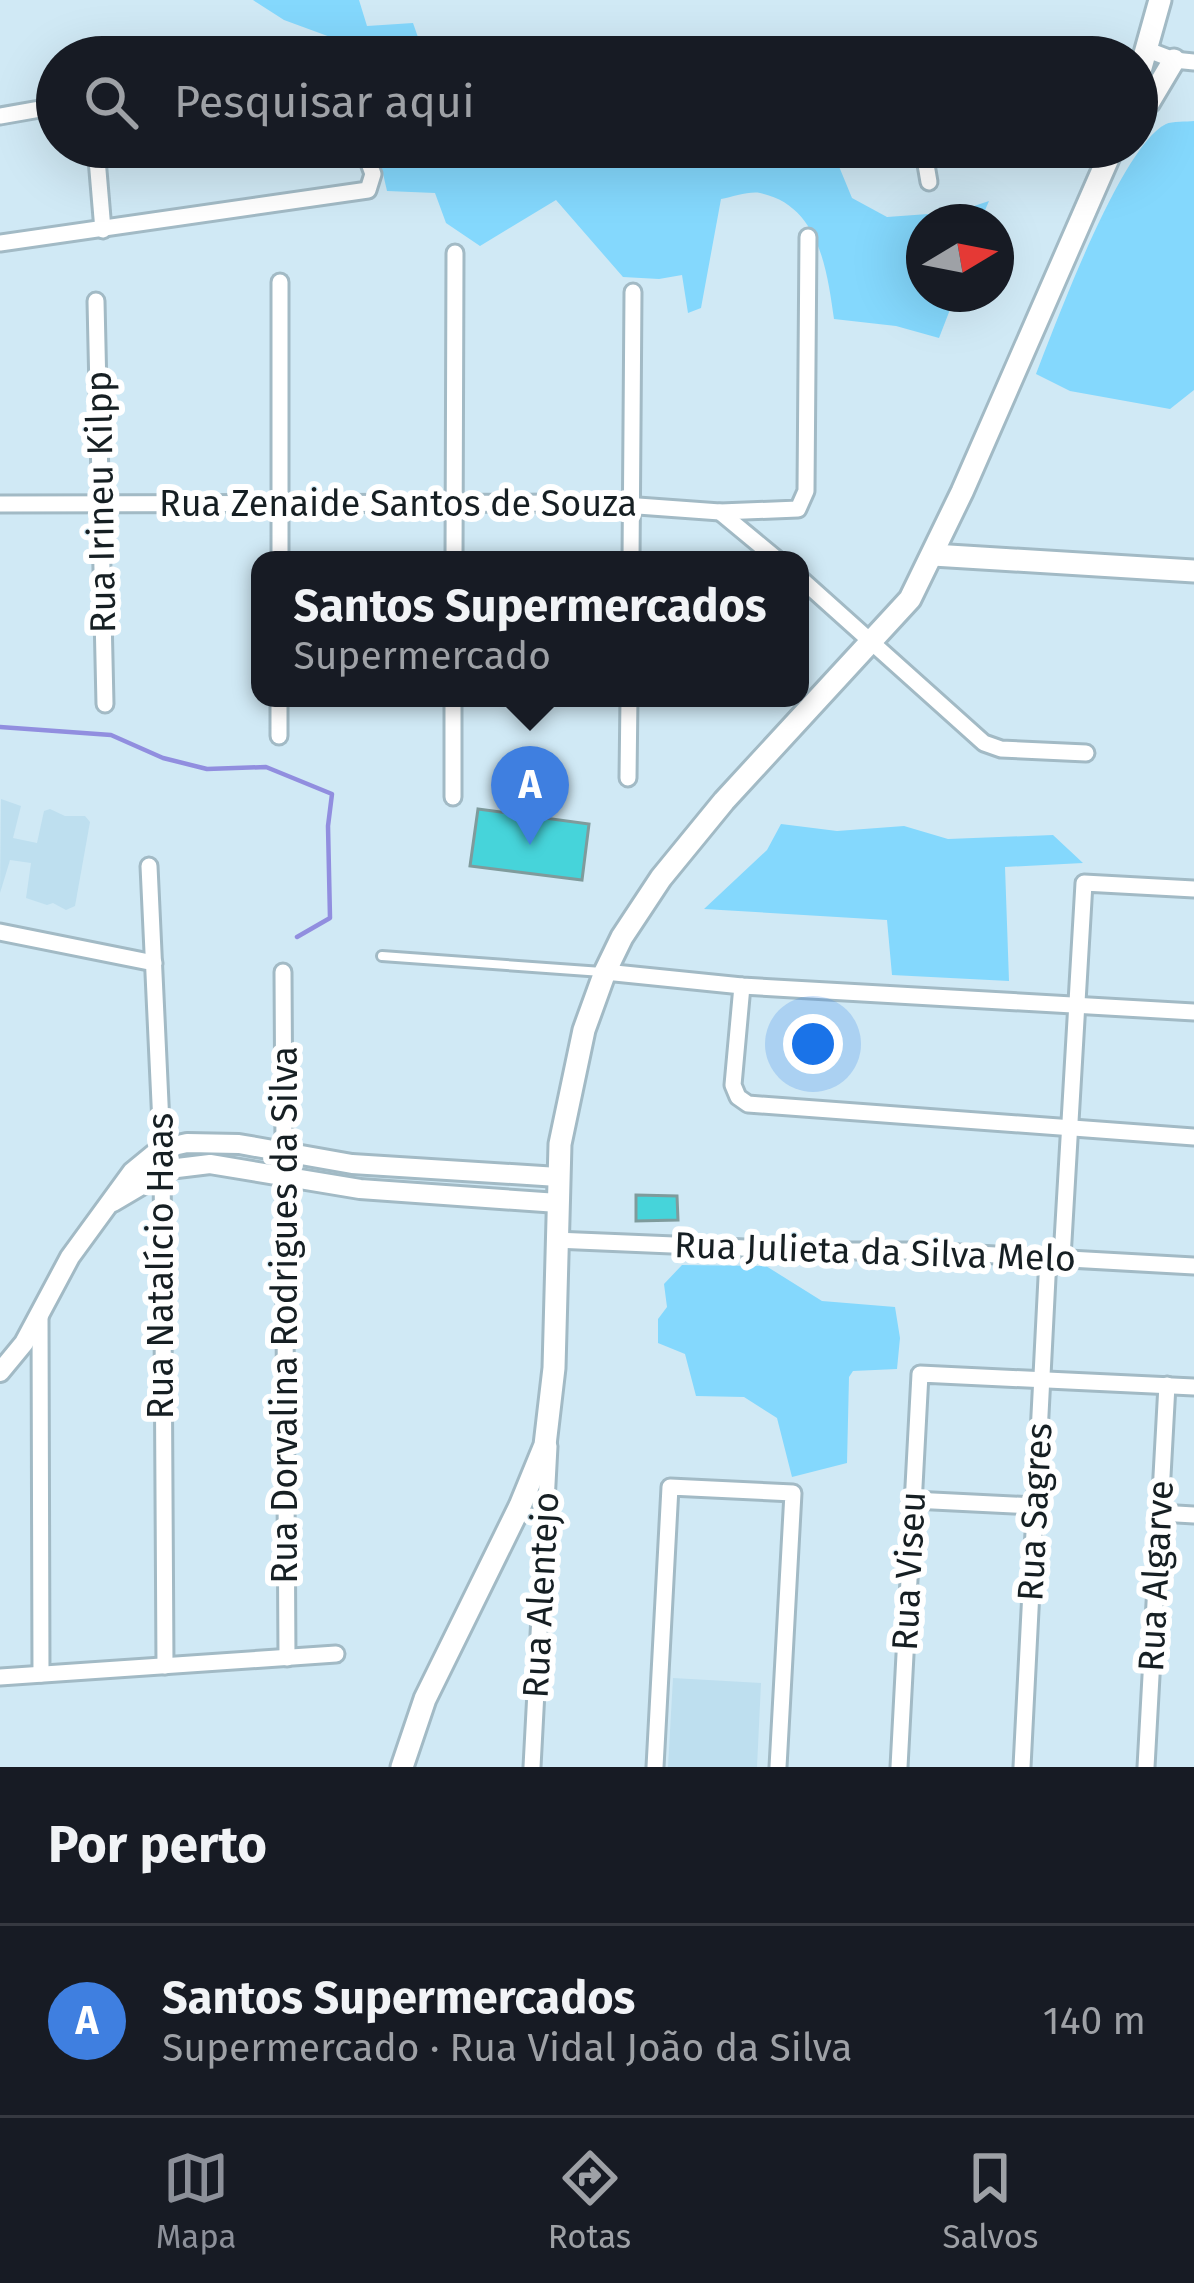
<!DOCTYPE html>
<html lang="pt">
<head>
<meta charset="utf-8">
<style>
  :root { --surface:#171b24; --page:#20242c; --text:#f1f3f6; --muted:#9ea1a6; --line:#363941; --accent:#8c9099 }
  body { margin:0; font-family:"Fira Sans",sans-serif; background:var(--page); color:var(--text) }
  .compass { position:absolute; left:906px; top:204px; width:108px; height:108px; border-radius:50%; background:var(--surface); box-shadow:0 12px 48px #0002; rotate:80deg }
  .you { position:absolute; left:813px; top:1044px; width:42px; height:42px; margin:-30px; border:9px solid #fff; border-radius:50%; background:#1a73e8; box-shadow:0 0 0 18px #1a73e833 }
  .badge { display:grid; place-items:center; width:78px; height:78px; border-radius:50%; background:var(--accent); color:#fff; font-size:39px; font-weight:700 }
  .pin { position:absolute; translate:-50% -99px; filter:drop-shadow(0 3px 6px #0008) }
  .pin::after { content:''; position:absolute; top:63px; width:42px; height:36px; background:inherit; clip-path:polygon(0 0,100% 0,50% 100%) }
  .popup { position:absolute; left:251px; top:551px; width:558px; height:156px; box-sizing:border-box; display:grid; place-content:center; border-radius:24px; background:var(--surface); filter:drop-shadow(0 3px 9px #0005); font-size:39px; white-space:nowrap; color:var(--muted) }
  .popup b { font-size:45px; color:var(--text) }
  .popup::after { content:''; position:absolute; left:50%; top:100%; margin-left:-24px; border:24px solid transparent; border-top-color:var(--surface) }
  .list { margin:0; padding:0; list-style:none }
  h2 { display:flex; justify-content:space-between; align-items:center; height:156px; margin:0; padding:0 48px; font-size:51px }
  h2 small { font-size:39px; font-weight:400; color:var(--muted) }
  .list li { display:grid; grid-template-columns:78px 1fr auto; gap:36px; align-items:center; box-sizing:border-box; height:192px; padding:0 48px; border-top:3px solid var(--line) }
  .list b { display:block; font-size:45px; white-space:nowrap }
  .list p { margin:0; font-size:39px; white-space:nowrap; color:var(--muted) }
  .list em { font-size:39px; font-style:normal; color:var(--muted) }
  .icon { flex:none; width:66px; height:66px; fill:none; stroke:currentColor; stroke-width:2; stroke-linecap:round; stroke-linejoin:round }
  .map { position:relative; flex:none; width:1194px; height:1767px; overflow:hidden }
  .search { position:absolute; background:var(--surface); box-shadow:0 12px 48px #0002; left:36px; right:36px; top:36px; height:132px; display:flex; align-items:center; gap:30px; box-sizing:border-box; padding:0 42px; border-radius:66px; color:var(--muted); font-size:45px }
  .sheet { height:348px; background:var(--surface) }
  nav { display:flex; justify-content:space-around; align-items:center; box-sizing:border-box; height:168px; border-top:3px solid var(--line); background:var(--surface); font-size:33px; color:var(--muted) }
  nav a { display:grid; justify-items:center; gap:6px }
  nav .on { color:var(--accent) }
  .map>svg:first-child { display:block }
</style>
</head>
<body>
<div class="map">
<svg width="1194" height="1767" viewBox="0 0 1194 1767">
  <rect width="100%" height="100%" fill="#d0e9f5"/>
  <g fill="#bedfef">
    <path d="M1,799L21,806L13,838L37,843L44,811L50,809L65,816H85L90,822L75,906L66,910L53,903L47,905L26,898L31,863L10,860L0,893Z"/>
    <path d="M673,1678L761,1683L757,1767H668Z"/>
  </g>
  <g fill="#84d8fd">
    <path d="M253,0H359L367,26L413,23L420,43L382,56L284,20Z"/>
    <path d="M1194,121V390L1170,409L1070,391L1036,374C1056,323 1121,146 1166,124C1172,121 1187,122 1194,121Z"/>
    <path d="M377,147H831L852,198L887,217L956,212L989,201L980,222H924V294H956L939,338L896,326L834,319C827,270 819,205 760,193C749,191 733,197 721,199L701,308L688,313L682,275L659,279L623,277L556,200L480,246L446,223L435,193L387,191Z"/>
    <path d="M781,824L837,831L904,826L948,839L1053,835L1083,863L1005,867L1009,981L892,975L887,920L704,909L767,850Z"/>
    <path d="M682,1265L766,1266L822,1301L895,1307L900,1338L897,1369L853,1371L849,1377L847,1463L792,1477L777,1418L744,1397L696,1396L685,1354L658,1343V1319L667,1307L664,1284Z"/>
  </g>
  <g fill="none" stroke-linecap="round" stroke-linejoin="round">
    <path stroke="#918edf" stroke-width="4.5" d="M0,727L111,735L163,758L207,769L266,767L332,794L328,826L330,918L297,937"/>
  </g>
  <g fill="#46d4da" stroke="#7f9b9c" stroke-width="3">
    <path d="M478,809L589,824L582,880L470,866Z"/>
    <path d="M636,1195L677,1196L678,1220L636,1221Z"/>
  </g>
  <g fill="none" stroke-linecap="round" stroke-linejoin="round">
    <defs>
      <path id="service" d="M382,956L602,972"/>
      <g id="minor">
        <path d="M1148,50L1174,60L1194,62"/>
        <path d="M0,116L57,106"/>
        <path d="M96,147L103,230"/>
        <path d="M923,147L929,182"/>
        <path d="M0,243L368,190L373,174L363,147"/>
        <path d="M280,282V560"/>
        <path d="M96,301L105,704"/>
        <path d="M0,504L597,503L720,512L798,509L806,491L808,237"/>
        <path d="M720,512L778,560"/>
        <path d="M454,560L455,253"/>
        <path d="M631,560L633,292"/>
        <path d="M800,578L984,743L1001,749L1086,753"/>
        <path d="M279,736V698"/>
        <path d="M628,778L629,698"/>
        <path d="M453,797V698"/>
        <path d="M149,866L162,1146L165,1666"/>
        <path d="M0,932L154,963"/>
        <path d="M283,972L287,1658"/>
        <path d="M605,972L742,986L1194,1012"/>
        <path d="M742,986L733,1085L738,1097L748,1104L1194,1137"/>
        <path d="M555,1240L814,1251H924L1194,1266"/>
        <path d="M1062,1258L1084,883L1194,889"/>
        <path d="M40,1314L41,1674"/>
        <path d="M913,1500L1035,1506"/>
        <path d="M1160,1513L1194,1515"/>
        <path d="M0,1677L336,1654"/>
        <path d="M532,1767L549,1446"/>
        <path d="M655,1767L670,1487L793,1493L778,1767"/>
        <path d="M899,1767L920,1374L1194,1387"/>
        <path d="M1022,1767L1048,1258"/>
        <path d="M1146,1767L1167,1385"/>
      </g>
      <g id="tertiary">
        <path d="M113,1202L169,1169L210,1164L360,1189L558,1203"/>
        <path d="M0,1372L24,1343L70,1257L132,1172L160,1149L187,1143L239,1144L352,1164L558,1177"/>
      </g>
      <g id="secondary">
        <path d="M1137,82L1160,0"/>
        <path d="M1137,114L1149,102L1174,60"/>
        <path d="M933,555L1194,571"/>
        <path d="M402,1767L425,1699L520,1506L545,1445L554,1368L560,1144L584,1030L605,972L622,937L661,878L724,801L910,599L962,492L1113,147"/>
      </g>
    </defs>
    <use href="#service" stroke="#a2bac5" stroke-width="14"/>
    <use href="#minor" stroke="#a2bac5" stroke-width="21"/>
    <use href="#tertiary" stroke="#a2bac5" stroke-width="24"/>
    <use href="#secondary" stroke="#a2bac5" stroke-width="27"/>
    <use href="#service" stroke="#fff" stroke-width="8"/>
    <use href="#minor" stroke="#fff" stroke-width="15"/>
    <use href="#tertiary" stroke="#fff" stroke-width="18"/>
    <use href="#secondary" stroke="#fff" stroke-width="21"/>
  </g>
  <g text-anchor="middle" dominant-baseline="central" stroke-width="12" stroke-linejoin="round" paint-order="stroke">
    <g font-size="36" fill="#161f23" stroke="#fff">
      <text transform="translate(101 502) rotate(-91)">Rua Irineu Kilpp</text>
      <text x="398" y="504">Rua Zenaide Santos de Souza</text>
      <text transform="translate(875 1252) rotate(2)">Rua Julieta da Silva Melo</text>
      <text transform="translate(161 1266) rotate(-90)">Rua Natalício Haas</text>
      <text transform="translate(285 1315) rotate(-90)">Rua Dorvalina Rodrigues da Silva</text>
      <text transform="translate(1035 1512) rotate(-87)">Rua Sagres</text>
      <text transform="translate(909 1571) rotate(-87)">Rua Viseu</text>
      <text transform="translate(1156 1576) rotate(-87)">Rua Algarve</text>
      <text transform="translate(541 1595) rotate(-87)">Rua Alentejo</text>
    </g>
  </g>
</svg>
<svg class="compass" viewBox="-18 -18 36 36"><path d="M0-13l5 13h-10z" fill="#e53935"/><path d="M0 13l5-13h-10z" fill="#9ea1a6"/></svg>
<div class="you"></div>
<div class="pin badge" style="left:530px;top:845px;background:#3f7fe0">A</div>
<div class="popup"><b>Santos Supermercados</b>Supermercado</div>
<div class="search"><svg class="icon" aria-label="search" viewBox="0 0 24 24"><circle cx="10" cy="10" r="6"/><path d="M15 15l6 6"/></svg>Pesquisar aqui</div>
</div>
<section class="sheet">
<h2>Por perto<small></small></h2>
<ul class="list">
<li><span class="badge" style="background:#3f7fe0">A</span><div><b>Santos Supermercados</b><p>Supermercado · Rua Vidal João da Silva</p></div><em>140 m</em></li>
</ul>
</section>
<nav>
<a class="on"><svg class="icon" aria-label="map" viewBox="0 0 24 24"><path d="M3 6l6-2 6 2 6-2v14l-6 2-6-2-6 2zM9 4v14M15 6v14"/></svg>Mapa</a>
<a><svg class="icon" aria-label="directions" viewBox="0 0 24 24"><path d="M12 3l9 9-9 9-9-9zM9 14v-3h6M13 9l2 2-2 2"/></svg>Rotas</a>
<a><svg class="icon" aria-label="saved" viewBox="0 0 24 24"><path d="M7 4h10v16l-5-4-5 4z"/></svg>Salvos</a>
</nav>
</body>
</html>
